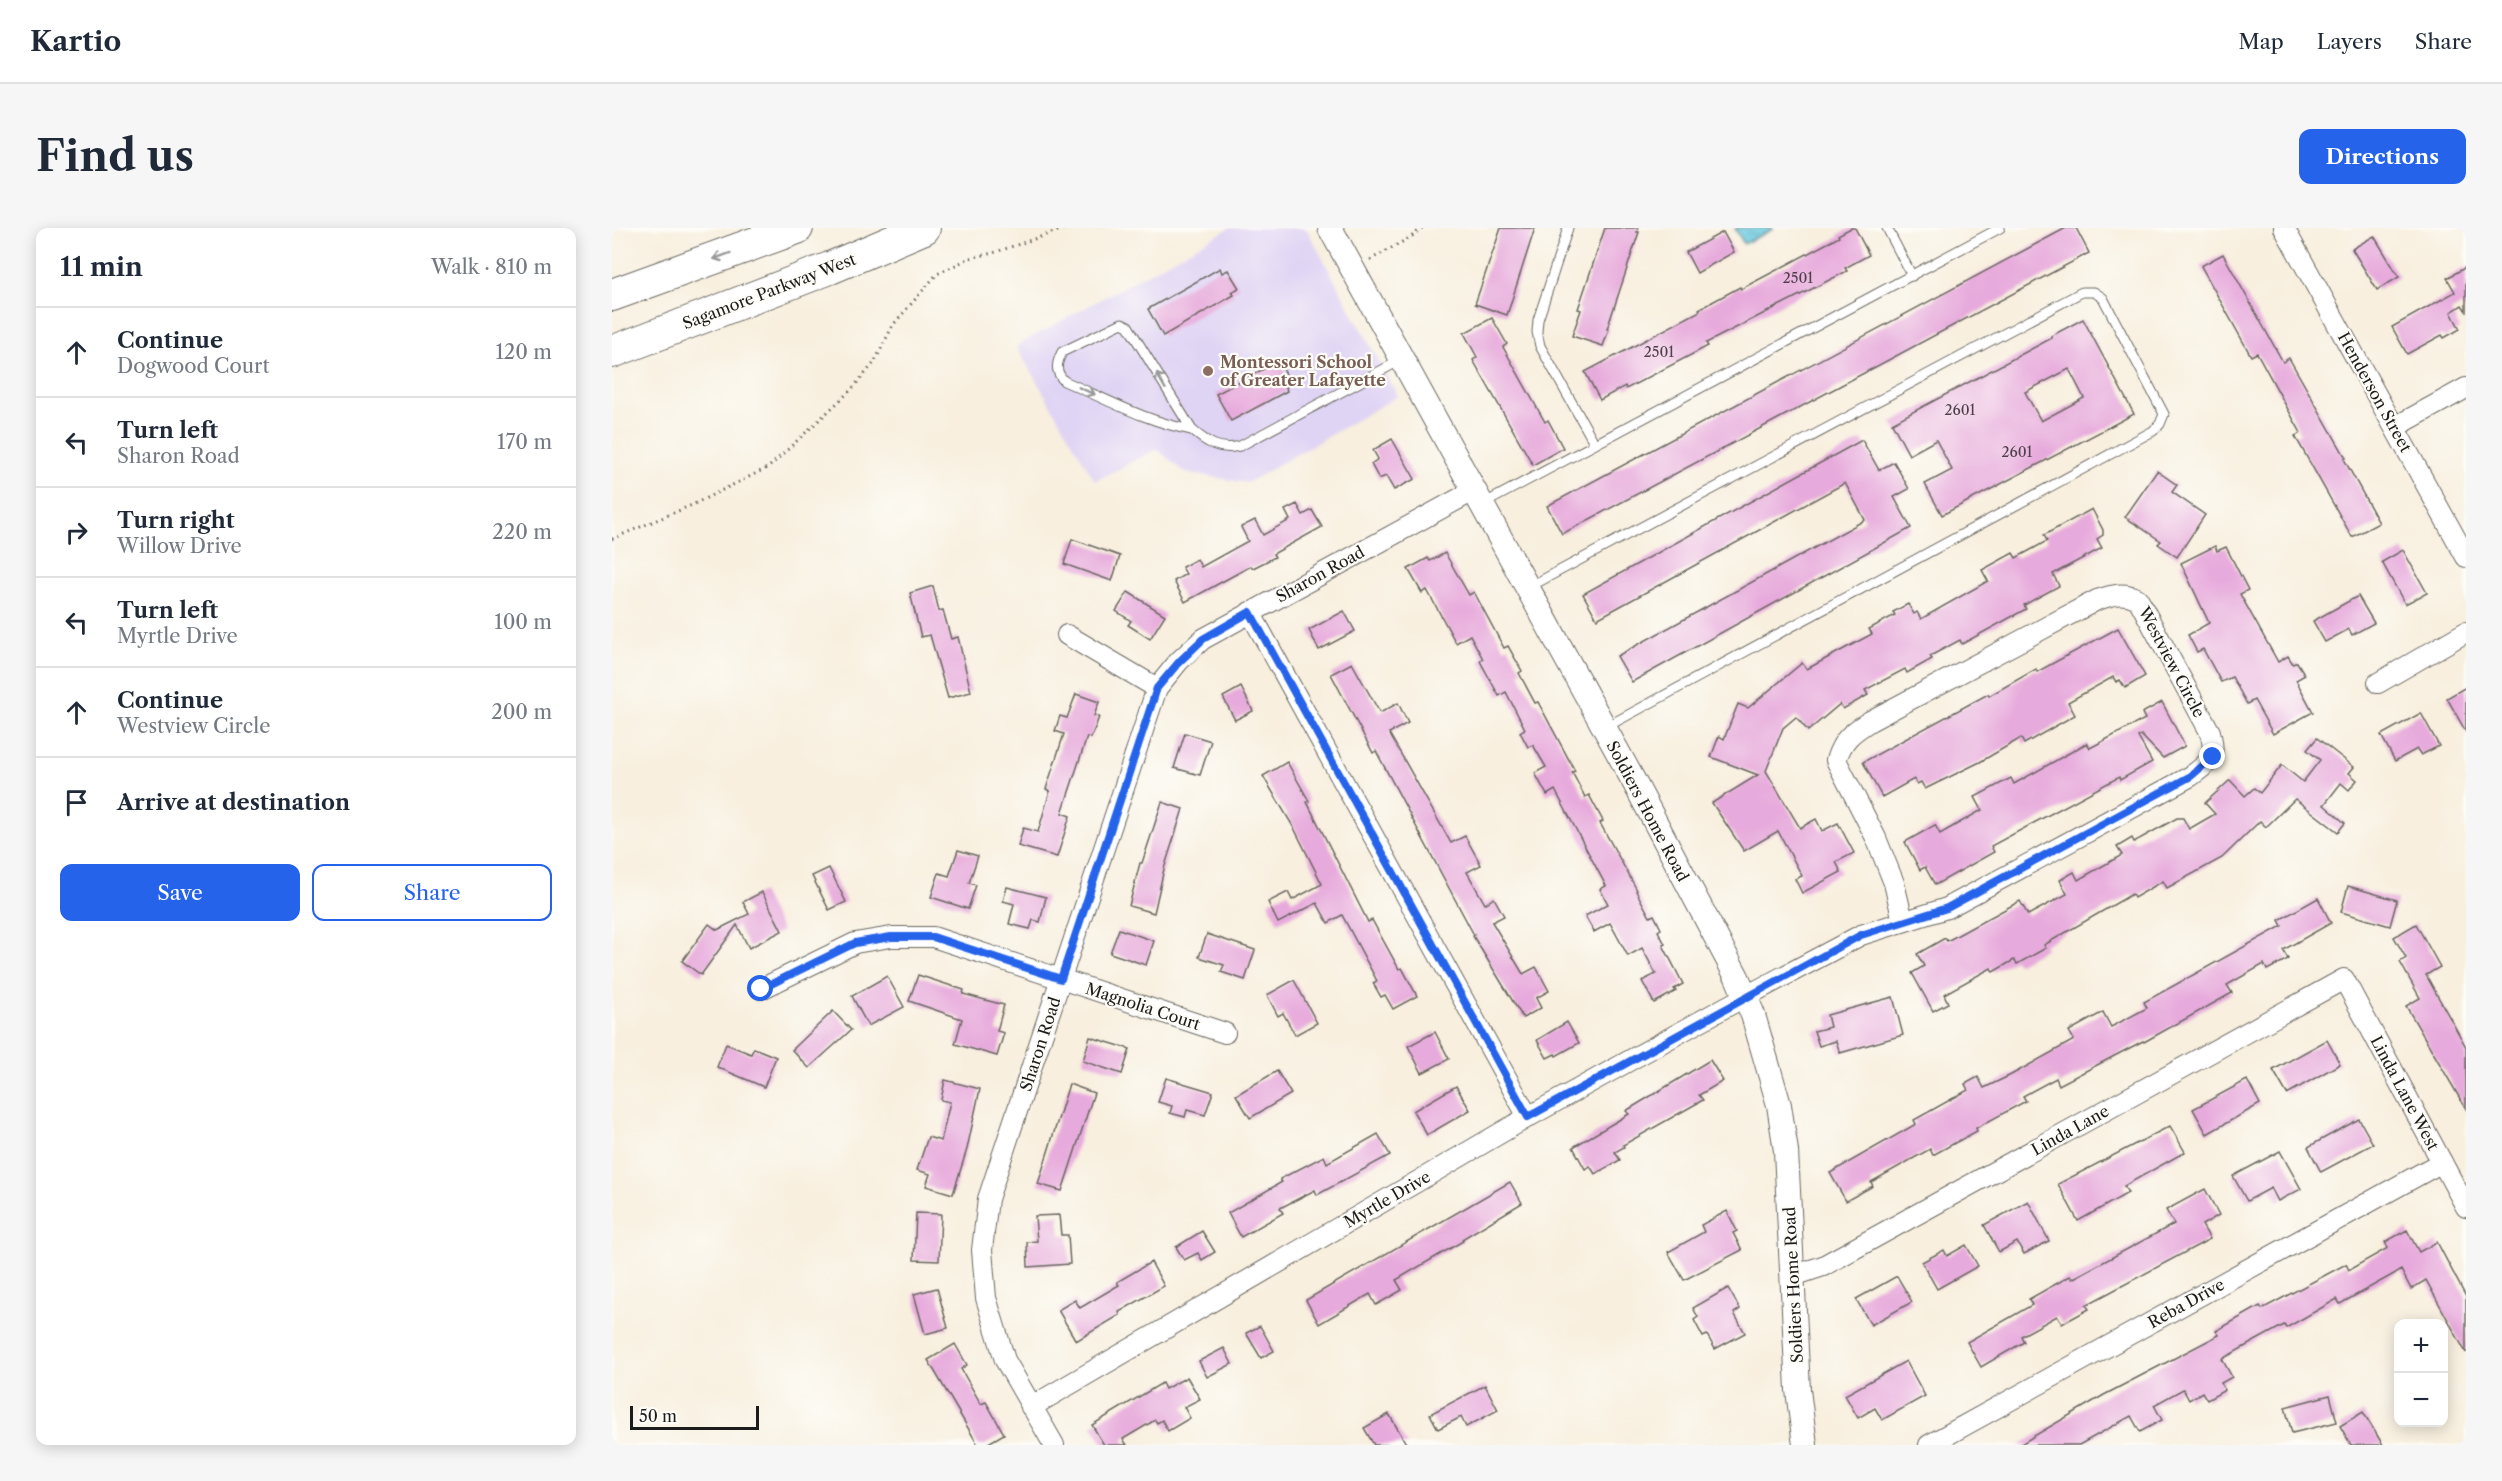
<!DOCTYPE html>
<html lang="en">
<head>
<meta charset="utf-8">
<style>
  :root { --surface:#fff; --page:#f6f6f7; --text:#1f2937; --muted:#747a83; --line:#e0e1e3; --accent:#2563eb }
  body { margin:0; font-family:"Libre Caslon Text",serif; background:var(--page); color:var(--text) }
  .controls { position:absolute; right:18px; bottom:18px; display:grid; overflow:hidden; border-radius:12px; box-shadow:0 3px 15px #0003 }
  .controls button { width:54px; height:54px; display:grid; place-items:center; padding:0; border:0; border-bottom:2px solid var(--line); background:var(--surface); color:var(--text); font:30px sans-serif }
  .scale { position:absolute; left:18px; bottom:15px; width:129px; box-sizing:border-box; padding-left:6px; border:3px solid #1c1c1c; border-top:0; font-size:16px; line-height:21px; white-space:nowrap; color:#1c1c1c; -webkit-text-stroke:4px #fdfcf7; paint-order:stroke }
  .stop { position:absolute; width:18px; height:18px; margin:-14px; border:4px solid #2563eb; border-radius:50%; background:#fff }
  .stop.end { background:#2563eb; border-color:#fff; box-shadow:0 2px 6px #0008 }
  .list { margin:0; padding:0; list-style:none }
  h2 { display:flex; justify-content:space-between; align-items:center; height:78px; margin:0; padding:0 24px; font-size:26px }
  h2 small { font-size:20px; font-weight:400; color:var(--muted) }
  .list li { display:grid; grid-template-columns:39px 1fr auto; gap:18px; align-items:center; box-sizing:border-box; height:90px; padding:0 24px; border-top:2px solid var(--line) }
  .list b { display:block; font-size:22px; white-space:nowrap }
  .list p { margin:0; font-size:20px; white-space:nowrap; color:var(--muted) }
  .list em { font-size:20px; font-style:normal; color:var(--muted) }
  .actions { display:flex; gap:12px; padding:18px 24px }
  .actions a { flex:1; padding:14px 0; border:2px solid var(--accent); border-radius:12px; text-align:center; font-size:21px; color:var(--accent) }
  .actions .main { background:var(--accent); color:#fff }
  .icon { flex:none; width:33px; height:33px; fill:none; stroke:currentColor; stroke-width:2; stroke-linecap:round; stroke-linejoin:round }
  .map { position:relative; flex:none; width:1854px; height:1217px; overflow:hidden; border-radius:12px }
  header { display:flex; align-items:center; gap:36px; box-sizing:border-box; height:84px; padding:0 30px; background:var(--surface); border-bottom:2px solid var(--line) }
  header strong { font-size:28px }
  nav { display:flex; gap:33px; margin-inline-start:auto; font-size:21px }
  .intro { display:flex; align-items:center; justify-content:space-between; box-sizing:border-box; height:144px; padding:0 36px }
  h1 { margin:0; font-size:42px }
  .button { padding:15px 27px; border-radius:12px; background:var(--accent); color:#fff; font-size:21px; font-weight:700 }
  main { display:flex; gap:36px; padding:0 36px }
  aside { flex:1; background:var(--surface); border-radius:12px; box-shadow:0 3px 15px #0003 }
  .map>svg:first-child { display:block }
</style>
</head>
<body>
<header>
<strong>Kartio</strong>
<nav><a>Map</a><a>Layers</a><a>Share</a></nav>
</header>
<div class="intro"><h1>Find us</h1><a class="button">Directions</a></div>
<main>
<aside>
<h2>11 min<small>Walk · 810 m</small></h2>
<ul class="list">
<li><svg class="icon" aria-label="ahead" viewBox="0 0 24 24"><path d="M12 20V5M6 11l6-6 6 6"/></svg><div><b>Continue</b><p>Dogwood Court</p></div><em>120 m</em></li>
<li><svg class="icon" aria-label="left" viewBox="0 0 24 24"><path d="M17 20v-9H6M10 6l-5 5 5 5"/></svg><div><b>Turn left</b><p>Sharon Road</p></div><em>170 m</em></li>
<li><svg class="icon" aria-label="right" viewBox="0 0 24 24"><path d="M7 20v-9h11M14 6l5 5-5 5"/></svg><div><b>Turn right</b><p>Willow Drive</p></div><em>220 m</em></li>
<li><svg class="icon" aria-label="left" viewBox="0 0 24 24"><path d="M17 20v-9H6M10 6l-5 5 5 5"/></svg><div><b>Turn left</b><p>Myrtle Drive</p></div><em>100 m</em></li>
<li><svg class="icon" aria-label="ahead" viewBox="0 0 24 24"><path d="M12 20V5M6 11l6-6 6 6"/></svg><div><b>Continue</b><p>Westview Circle</p></div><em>200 m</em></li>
<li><svg class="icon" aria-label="arrive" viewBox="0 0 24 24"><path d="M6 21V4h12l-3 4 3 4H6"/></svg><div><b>Arrive at destination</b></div></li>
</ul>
<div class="actions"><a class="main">Save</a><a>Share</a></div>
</aside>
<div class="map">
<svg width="1854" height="1217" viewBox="0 0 1854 1217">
  <defs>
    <pattern id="water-ripples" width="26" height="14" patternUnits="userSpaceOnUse" patternTransform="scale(1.5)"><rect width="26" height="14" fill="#60c6de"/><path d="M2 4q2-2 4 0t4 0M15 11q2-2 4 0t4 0" fill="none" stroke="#53aabe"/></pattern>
  </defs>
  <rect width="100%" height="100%" fill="#fdfcf7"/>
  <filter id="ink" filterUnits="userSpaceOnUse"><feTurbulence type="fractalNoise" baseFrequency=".0167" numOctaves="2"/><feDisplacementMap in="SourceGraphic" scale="12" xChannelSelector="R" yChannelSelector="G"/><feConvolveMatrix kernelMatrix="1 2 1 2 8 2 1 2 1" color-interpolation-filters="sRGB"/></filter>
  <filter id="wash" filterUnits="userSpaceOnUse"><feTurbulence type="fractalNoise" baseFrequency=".008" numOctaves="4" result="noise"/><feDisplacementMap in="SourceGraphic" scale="24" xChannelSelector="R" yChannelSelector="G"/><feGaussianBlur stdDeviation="1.35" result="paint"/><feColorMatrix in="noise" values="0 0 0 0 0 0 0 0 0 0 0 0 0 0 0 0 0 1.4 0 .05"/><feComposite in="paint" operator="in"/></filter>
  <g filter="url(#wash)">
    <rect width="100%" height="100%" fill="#f8efde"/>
    <path fill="#e0d4f4" d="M618,0H694L786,168L635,255L572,244L545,221L483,253L404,118Z"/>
    <path fill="url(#water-ripples)" stroke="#3e717d" stroke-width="1.5" d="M1125,0H1160L1161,1L1132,16L1123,1Z"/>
    <g id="blocks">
      <g fill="#e7aadc" fill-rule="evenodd">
        <path d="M889,0H923L895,87L863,76Z"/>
        <path d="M993,0H1026L1025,4H1027L995,101H997L991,118L960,108L969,82L966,81Z"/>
        <path d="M1239,0H1243L1257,27L1233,40L1235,43L1094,115L1096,118L1014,161L1013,158L988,172L973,144L1088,83L1087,81L1128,59L1129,61L1227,9L1226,7Z"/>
        <path d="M1454,0H1464L1477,25L950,306L935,278Z"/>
        <path d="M1111,4L1122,24L1085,45L1074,24Z"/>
        <path d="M1762,8L1787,49L1765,62L1740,21Z"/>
        <path d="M1611,26L1671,134L1677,130L1734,230L1732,231L1767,295L1740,309L1683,208L1689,205L1645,125L1639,128L1589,38Z"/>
        <path d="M1854,39V83L1850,77L1839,84L1848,101L1832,110L1830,107L1795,126L1780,99L1843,64L1835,50Z"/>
        <path d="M608,40L610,45L616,42L627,60L620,64L622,67L551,108L536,81Z"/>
        <path d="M880,90L895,116L891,119L933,194L936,192L951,220L921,237L861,132L865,129L852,105Z"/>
        <path d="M1471,91L1522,186L1330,287L1313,256L1340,242L1324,212L1297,227L1280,195L1440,110L1439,108ZM1457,141L1472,170L1429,193L1413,164Z"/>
        <path d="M661,136L663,140L669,137L679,156L674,159L675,163L619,193L604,166Z"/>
        <path d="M780,211L803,251L782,262L774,248L767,251L759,236L766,231L761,222Z"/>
        <path d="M1250,212L1267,242L1282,234L1297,261L1282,269L1299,300L1020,454L1005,428L1253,292L1233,255L985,391L971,366Z"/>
        <path d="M1545,243L1565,257L1560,264L1593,287L1565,329L1546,316L1549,313L1513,289Z"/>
        <path d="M685,276L691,287L700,282L710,299L661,326L663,329L641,340L639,338L573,374L562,353L574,346L570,339L585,331L589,339L636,313L629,299L643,292L651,307L678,292L673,282Z"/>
        <path d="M1480,281L1491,302V307L1485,311L1490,320L1441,346L1447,358L1412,377L1414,381L1350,416L1348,412L1318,428L1320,431L1295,445L1293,441L1253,462L1256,467L1231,481L1228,476L1196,503L1184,489L1171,500L1154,543L1188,600L1204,591L1210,603L1226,595L1242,625L1224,634L1229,644L1190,665L1183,651L1190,648L1166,603L1132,623L1100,575L1146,547L1099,529L1107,508L1112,511L1126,476L1136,480L1190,435L1195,441L1219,428L1260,406L1257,401L1283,387L1281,384L1296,376L1302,386L1305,384L1309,391L1376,353L1370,342L1401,325L1404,330L1435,313L1432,307Z"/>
        <path d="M460,311L508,328L500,353L452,336Z"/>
        <path d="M1603,318L1605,323L1614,319L1636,362L1628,366L1666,434L1676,428L1681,436L1685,434L1693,447L1684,452L1701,484L1661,506L1642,472L1635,476L1620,449L1609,454L1591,421L1585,424L1576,407L1597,395L1569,335Z"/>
        <path d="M1791,322L1815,365L1793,376L1770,334Z"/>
        <path d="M833,325L857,367L862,364L892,420L896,418L910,443L907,445L923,475L926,474L963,543L960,544L973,569L977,567L991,593L988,595L1025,662L1024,663L1038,689L1042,687L1049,701L1046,703L1053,716L1051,717L1071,756L1062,761L1064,763L1042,775L1030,753L1044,746L1030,720L1016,728L998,695L982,704L973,688L996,676L988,661L994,658L943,562L935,567L923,545L934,539L921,517L916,519L908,504L913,501L894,464L887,468L868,433L871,431L858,407L844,415L815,362L810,365L796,341L816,330L818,333Z"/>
        <path d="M321,358L327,383L331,382L339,411L346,409L359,464L336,470L318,407L309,409L298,365Z"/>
        <path d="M516,364L553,387L538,411L516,397L519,393L504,383Z"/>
        <path d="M1746,368L1762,395L1740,407L1737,401L1713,414L1701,393Z"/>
        <path d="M732,383L743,403L707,422L697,402Z"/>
        <path d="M1506,400L1533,448L1513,460L1508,452L1504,454L1501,449L1456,474L1463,487L1412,516L1409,510L1368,534L1313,561L1309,554L1305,556L1302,551L1270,569L1251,534L1376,466L1377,468L1424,441L1425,444Z"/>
        <path d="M740,435L768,485L786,475L796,495L777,505L839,615L853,608L869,637L855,644L873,676L882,670L892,688L880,694L911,746L924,739L937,763L924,770L929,780L911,790L861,708L862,707L764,523L761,525L719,446Z"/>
        <path d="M629,459L641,483L623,492L611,469Z"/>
        <path d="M1854,459V504L1835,470Z"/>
        <path d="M464,466L487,474L482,488L487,489L479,510L475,509L450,585L458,588L445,629L406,618L411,600L426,604L438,563L434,561L452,506L443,503L448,488L455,490Z"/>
        <path d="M1550,474L1573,518L1551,530L1529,507L1526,509L1540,534L1508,552L1507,549L1379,618L1382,624L1323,657L1313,639L1308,642L1293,614L1323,597L1328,606L1370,582L1363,569L1399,550L1402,556L1475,515L1478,520L1533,491L1530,485Z"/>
        <path d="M1809,485L1827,518L1809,527L1805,521L1783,533L1769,507Z"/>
        <path d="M573,505L599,513L588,547L562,540Z"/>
        <path d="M1705,510L1742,539L1737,545L1745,552L1737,562L1729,555L1712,577L1733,595L1726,604L1683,571L1654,599L1648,593L1610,630L1555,660L1551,653L1522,670L1520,666L1432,717L1434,720L1405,736L1402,732L1381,744L1379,740L1332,766L1336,775L1321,783L1300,745L1312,738L1305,726L1333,710L1335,713L1408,673L1416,687L1455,666L1448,652L1462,644L1466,652L1510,627L1505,619L1520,610L1522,614L1565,590H1571L1577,601L1603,586L1593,575L1618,552L1633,568L1642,560L1648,565L1670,537L1691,554L1708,532L1695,522Z"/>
        <path d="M675,534L697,573L695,574L756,694L760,692L787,741L790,740L805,768L781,781L773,767L769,769L761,755L765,753L730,687L716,695L705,675L666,695L656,674L676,664L680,672L710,656L682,600L651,548Z"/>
        <path d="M550,574L571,581L552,641L542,685L517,678L528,635H530Z"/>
        <path d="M346,622L366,628L357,655L364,657L356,681L319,669L327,645L337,648Z"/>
        <path d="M217,640L234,674L217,682L200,648Z"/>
        <path d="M1736,658L1785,672L1778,698L1729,684Z"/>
        <path d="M395,659L434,669L428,694L421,692L418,701L397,696L402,676L391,673Z"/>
        <path d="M150,664L170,703L137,720L125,697L89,747L70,733L97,696L105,702L137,686L131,674Z"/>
        <path d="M1706,670L1719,695L1671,722L1676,731L1655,742L1652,736L1615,757L1620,765L1532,814L1531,813L1447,857L1444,850L1411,868L1414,873L1364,900L1365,903L1321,927L1318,921L1259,954L1261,958L1234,973L1218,945L1304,896L1302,892L1356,862L1353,856L1366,849L1372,860L1399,847L1462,812L1457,803L1491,784L1499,799L1535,780L1532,774L1670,698L1667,692Z"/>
        <path d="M1804,696L1828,739L1814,747L1854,819V881L1794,778L1808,770L1788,734L1794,730L1782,709Z"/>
        <path d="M507,701L542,713L534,737L498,725Z"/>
        <path d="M595,706L643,722L633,752L609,744L612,737L587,729Z"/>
        <path d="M306,747L352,762L351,766L392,777L385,803L392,805L385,828L343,816L350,791L297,773Z"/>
        <path d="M275,748L292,779L256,798L240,768Z"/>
        <path d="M682,752L705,795L683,807L671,785L666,788L655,767Z"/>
        <path d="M1281,769L1291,807L1228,825L1224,813L1207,818L1202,803L1218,799L1215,787Z"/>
        <path d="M221,783L239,802L197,840L180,822Z"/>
        <path d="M955,794L967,815L944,828L943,826L935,830L925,812Z"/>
        <path d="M823,804L837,831L810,845L796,818Z"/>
        <path d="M478,809L518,821L510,846L471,833Z"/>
        <path d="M1715,812L1728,836L1675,866L1661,842Z"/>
        <path d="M114,816L139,826L142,820L164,829L152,859L105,839Z"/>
        <path d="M1098,832L1111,853L1087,867L1091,872L1011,917L1012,919L1003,924L1008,932L983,946L978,938L973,941L961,919L1017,886L1014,883Z"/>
        <path d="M665,843L679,866L638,890L624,867Z"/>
        <path d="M554,850L601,864L593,887L575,882L573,889L558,885L560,878L546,874Z"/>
        <path d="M333,852L368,861L355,921L341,966L314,958L318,946L305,942L316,909L329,913L338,874L329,872Z"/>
        <path d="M1635,852L1648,876L1595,906L1581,881Z"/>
        <path d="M457,856L482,865L450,963L426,956Z"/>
        <path d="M844,858L858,882L815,907L801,883Z"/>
        <path d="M1747,891L1761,916L1709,944L1696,919Z"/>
        <path d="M1558,898L1573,924L1512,958L1516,965L1466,993L1446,956Z"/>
        <path d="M766,906L778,927L705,967L703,962L668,980L671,985L629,1009L616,985L670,954L668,951L712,928L715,935Z"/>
        <path d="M1668,923L1689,961L1666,973L1659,960L1635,973L1621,948Z"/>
        <path d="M898,954L910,975L850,1011L851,1013L784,1052L790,1062L764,1077L758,1066L707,1096L694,1072Z"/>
        <path d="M1593,961L1607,987L1590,997L1598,1011L1474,1077L1477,1081L1450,1096L1445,1088L1409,1108L1412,1114L1369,1139L1355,1114L1420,1077L1417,1071L1458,1048L1460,1051L1562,996L1554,982Z"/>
        <path d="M1416,973L1437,1013L1412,1026L1405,1014L1387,1024L1372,997Z"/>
        <path d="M1115,983L1125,1003L1121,1005L1130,1022L1072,1052L1056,1024L1092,1004L1089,997Z"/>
        <path d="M304,985L329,986L327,1033L302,1032Z"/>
        <path d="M447,987L449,1007H456L458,1036L416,1039L415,1014L425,1013L423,988Z"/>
        <path d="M1795,1002L1807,1024L1825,1014L1854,1069V1125L1814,1052L1799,1061L1789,1042L1728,1076L1725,1071L1674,1100L1672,1097L1610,1131L1620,1149L1609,1155L1613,1162L1595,1172L1590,1164L1577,1172L1571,1161L1542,1177L1550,1192L1528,1204L1519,1188L1467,1217H1407L1492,1167L1607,1107L1604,1103L1648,1078L1650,1081L1734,1036L1737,1042L1776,1020L1773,1014Z"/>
        <path d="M590,1003L603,1024L590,1032L586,1025L572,1032L564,1019Z"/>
        <path d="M1354,1017L1366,1038L1325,1061L1310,1034L1332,1022L1335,1028Z"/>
        <path d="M539,1034L552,1058L507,1084L508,1087L464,1113L446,1082L463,1072L468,1080L507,1057L505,1054Z"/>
        <path d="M1285,1048L1300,1074L1259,1097L1244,1071Z"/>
        <path d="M325,1060L336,1100L313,1106L302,1066Z"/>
        <path d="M1116,1060L1128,1081L1122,1085L1133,1105L1103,1121L1095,1107L1091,1109L1082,1092L1086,1089L1081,1080Z"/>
        <path d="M648,1098L662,1123L649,1130L634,1105Z"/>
        <path d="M343,1116L355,1137L349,1141L369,1176L374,1174L392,1206L373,1217H366L316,1132Z"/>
        <path d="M612,1120L620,1136L595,1149L587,1133Z"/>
        <path d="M1294,1133L1313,1168L1270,1192L1263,1180L1246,1190L1233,1167Z"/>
        <path d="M575,1149L588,1171L572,1179L578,1190L556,1203L550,1192L545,1195L543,1192L511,1211L515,1217H492L480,1197L550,1155L553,1161Z"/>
        <path d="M873,1157L886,1182L854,1199L849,1189L826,1201L818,1186Z"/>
        <path d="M1718,1167L1725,1194L1680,1205L1673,1179Z"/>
        <path d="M1751,1184L1771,1217H1739L1728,1198Z"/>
        <path d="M777,1186L795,1217H762L752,1200Z"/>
      </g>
    </g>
  </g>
  <g filter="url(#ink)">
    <use href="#blocks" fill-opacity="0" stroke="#696660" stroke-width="1.5"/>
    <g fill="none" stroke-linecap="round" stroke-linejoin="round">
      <defs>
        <g id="service">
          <path d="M956,0L926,92L925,104L928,118L983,216"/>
          <path d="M1275,0L1300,48"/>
          <path d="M580,202C535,194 494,171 452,153C443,143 444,136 450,124L510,95L516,98L580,202C595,215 608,223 628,218L789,132"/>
          <path d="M871,276L1388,0"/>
          <path d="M917,359L1470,64H1482L1491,70L1552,186L1548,196L1541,203L994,499"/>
        </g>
        <g id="minor">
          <path d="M1672,0L1854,329"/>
          <path d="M1783,199L1854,160"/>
          <path d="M638,384L916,889"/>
          <path d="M455,407L545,460"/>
          <path d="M1766,455L1854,404"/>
          <path d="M149,761L243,715L279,709H321L613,805"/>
          <path d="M1181,1048L1211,1038L1732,751L1854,979"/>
          <path d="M419,1179L916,889L1112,780L1249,707L1335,680L1579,548C1599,533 1605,530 1598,504L1526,371C1512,363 1500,367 1485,372L1258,493C1239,505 1231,511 1224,532L1264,610L1282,655L1291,693"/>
          <path d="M442,1217L393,1132L374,1070L370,1022L376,971L545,460L567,433L591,411L861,263"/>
          <path d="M1317,1217L1830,934"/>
        </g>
        <path id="tertiary" d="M718,0L1020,550L1125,749L1141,787L1167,877L1174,923L1186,1162L1193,1217"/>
        <g id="trunk">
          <path d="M0,67L185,0"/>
          <path d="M0,124L218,40L312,0"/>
        </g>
      </defs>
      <use href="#service" stroke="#696660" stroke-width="11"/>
      <use href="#minor" stroke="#696660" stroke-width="22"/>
      <use href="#tertiary" stroke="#696660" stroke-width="26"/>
      <use href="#trunk" stroke="#696660" stroke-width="34"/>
      <g stroke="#696660" stroke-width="3" stroke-dasharray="1.5 4.5" stroke-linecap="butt">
        <path d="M758,32L799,9L810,0"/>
        <path d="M0,311L80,277L157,239L238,163L262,135L281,97L325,46L358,30L381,25L454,0"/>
      </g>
      <use href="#service" stroke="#fff" stroke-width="9"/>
      <use href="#minor" stroke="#fff" stroke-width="20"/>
      <use href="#tertiary" stroke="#fff" stroke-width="24"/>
      <use href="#trunk" stroke="#fff" stroke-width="32"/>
    </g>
    <defs><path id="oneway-shaft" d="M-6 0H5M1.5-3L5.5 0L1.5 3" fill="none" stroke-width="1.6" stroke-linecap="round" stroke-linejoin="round" transform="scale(1.5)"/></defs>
    <g stroke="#999">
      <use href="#oneway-shaft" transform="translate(110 28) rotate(160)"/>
      <use href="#oneway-shaft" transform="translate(549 153) rotate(-120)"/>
      <use href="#oneway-shaft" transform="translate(475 163) rotate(24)"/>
    </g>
  </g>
  <g fill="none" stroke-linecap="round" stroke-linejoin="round" filter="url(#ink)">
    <path stroke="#2563eb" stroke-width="8" d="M149,761L243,715L279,709H321L449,751L545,460L567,434L591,411L638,384L916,889L1249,707L1335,680L1579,548L1601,529"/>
  </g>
  <circle fill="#8d6e63" stroke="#fdfcf7" stroke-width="2" cx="596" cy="143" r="6"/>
  <g text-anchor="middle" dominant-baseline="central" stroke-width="4.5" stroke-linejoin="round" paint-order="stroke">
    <g font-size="14" fill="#4f404c">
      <text x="1186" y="50">2501</text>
      <text x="1047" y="124">2501</text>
      <text x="1348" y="182">2601</text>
      <text x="1405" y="224">2601</text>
    </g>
    <g font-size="16" fill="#1c1c1c" stroke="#fdfcf7">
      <text transform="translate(157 63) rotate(-21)">Sagamore Parkway West</text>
      <text transform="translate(1763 164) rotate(61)">Henderson Street</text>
      <text transform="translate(708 346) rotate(-29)">Sharon Road</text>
      <text transform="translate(1560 434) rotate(62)">Westview Circle</text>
      <text transform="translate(1036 583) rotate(62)">Soldiers Home Road</text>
      <text transform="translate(531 778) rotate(18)">Magnolia Court</text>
      <text transform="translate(428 816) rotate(-72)">Sharon Road</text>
      <text transform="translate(1793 865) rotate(62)">Linda Lane West</text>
      <text transform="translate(1458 902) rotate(-29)">Linda Lane</text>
      <text transform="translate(775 971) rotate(-30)">Myrtle Drive</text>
      <text transform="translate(1181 1057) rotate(-93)">Soldiers Home Road</text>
      <text transform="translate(1574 1075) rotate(-29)">Reba Drive</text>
    </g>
    <g font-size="16" font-weight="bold" fill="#785e54" stroke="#fdfcf7" text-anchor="start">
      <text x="608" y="134">Montessori School<tspan x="608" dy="18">of Greater Lafayette</tspan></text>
    </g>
  </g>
</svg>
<div class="controls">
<button>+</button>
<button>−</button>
</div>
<div class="scale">50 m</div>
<div class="stop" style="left:149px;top:761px"></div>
<div class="stop end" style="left:1601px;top:529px"></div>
</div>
</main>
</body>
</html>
